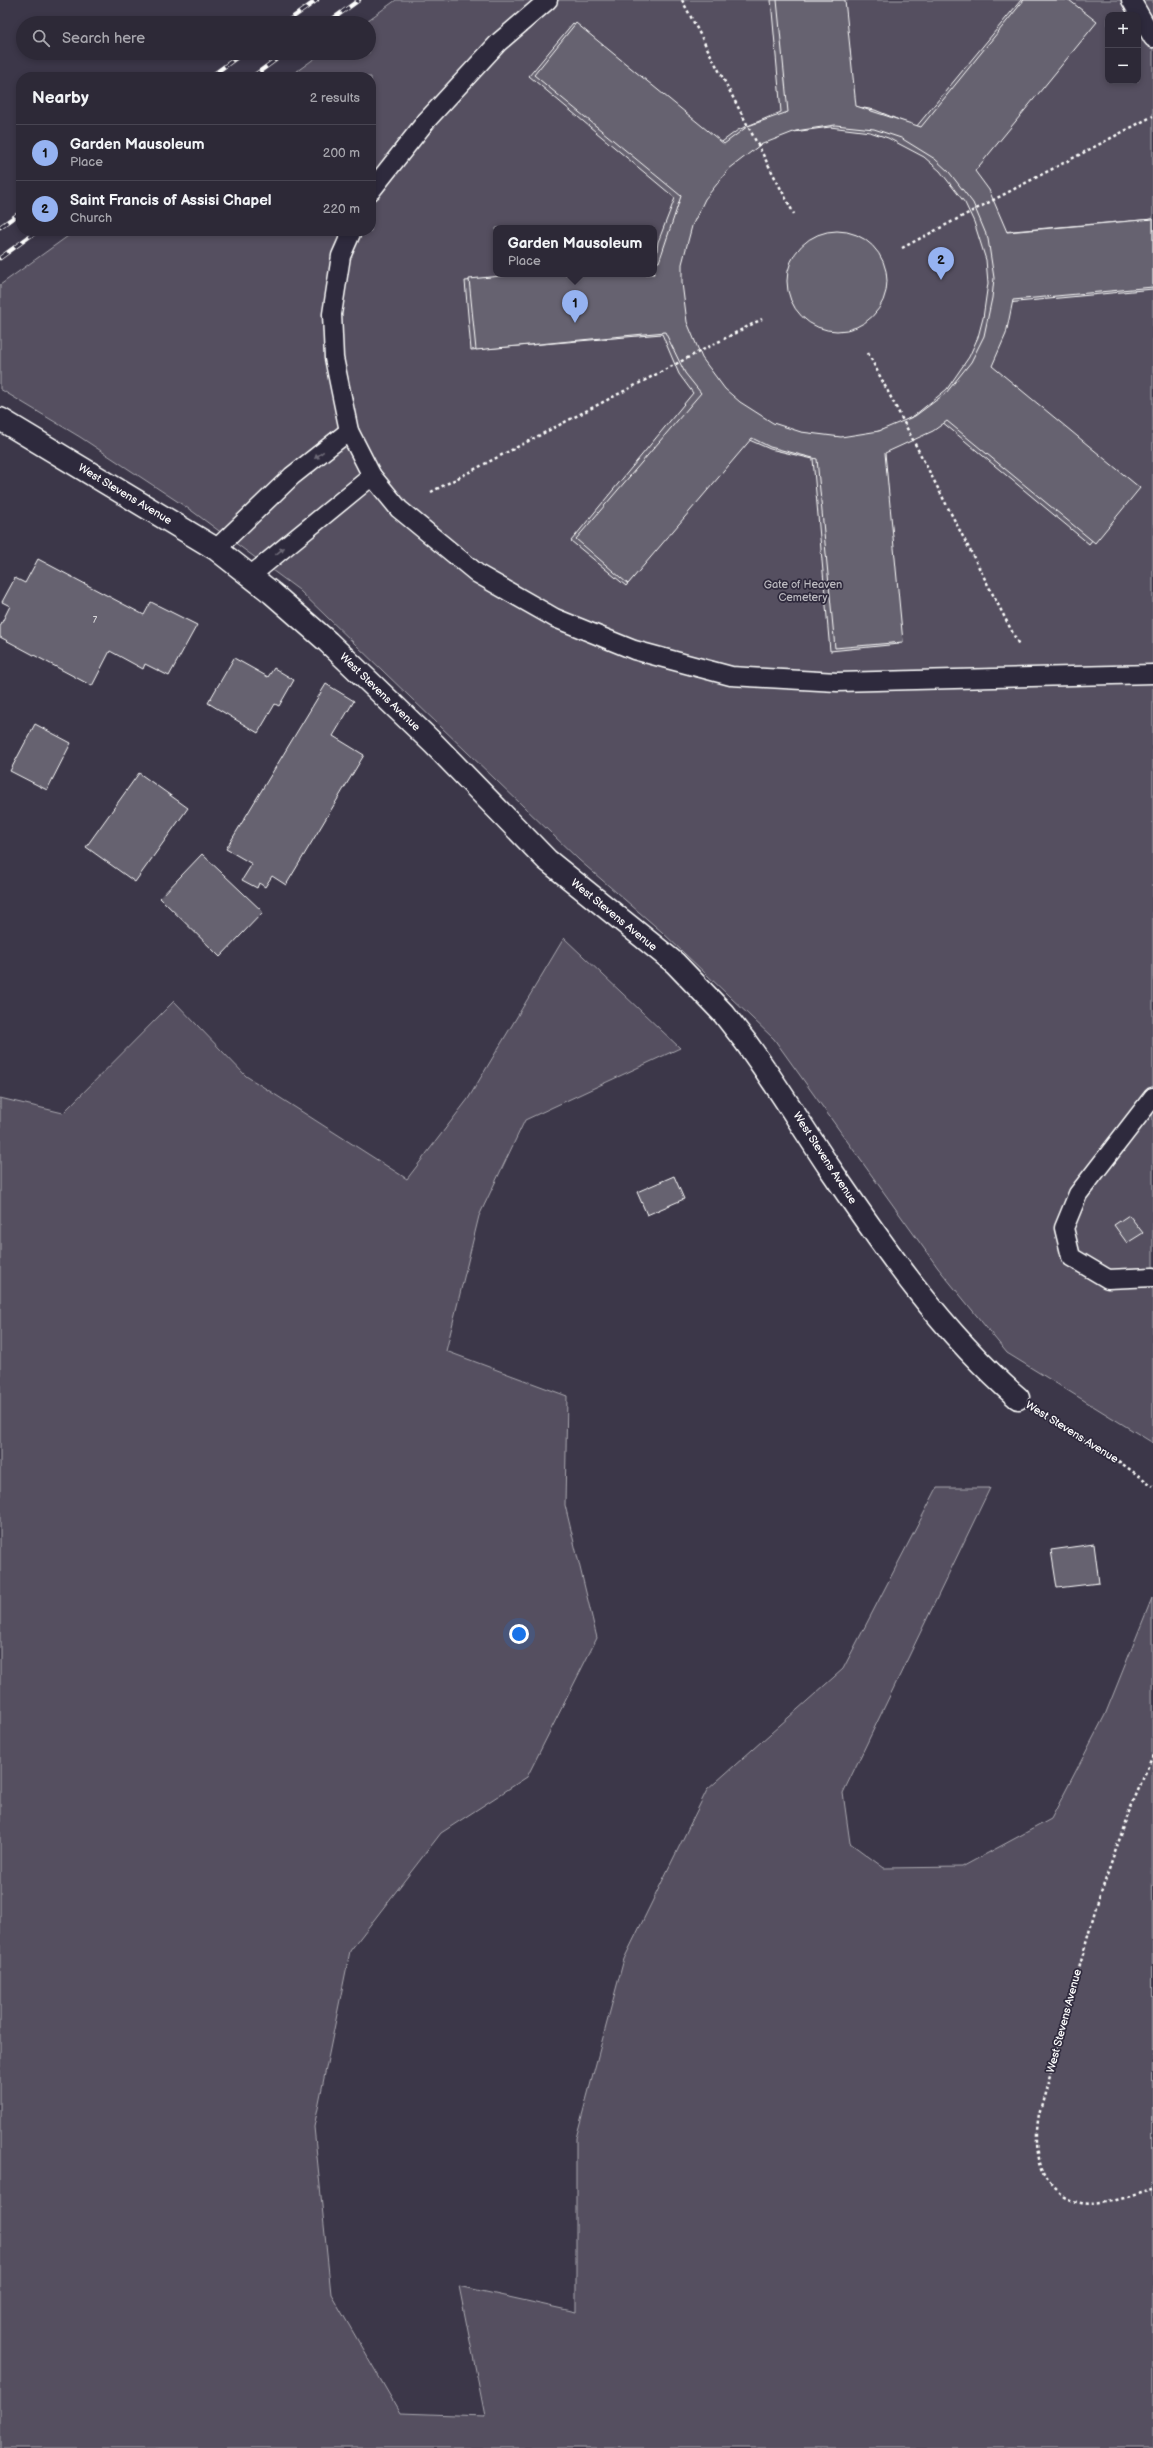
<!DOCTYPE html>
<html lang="en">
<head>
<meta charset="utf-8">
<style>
  :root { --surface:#2d2937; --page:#393542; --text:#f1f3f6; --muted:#a7a6ad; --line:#484552; --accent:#95b2f1 }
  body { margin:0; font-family:"Balsamiq Sans",sans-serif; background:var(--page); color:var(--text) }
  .controls { position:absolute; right:12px; top:12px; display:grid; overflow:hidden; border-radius:8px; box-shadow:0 2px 6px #0003 }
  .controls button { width:36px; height:36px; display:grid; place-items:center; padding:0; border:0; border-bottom:1px solid var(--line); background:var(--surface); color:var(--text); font:20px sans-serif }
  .you { position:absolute; left:519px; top:1634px; width:14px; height:14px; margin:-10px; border:3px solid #fff; border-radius:50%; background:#1a73e8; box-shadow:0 0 0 6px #1a73e833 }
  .badge { display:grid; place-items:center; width:26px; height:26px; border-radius:50%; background:var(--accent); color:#111; font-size:13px; font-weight:700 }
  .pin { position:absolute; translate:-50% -33px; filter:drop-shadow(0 1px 2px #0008) }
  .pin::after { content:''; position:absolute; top:21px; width:14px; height:12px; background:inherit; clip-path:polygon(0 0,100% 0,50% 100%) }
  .popup { position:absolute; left:493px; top:225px; width:164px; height:52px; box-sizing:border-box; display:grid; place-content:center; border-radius:8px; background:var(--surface); filter:drop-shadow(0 1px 3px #0005); font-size:13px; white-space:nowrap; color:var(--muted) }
  .popup b { font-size:15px; color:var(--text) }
  .popup::after { content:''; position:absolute; left:50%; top:100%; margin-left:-8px; border:8px solid transparent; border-top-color:var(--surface) }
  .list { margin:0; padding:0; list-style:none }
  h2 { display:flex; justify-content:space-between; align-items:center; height:52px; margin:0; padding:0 16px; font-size:17px }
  h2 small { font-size:13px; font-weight:400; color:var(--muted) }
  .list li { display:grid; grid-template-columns:26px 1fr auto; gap:12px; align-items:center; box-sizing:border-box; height:56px; padding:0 16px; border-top:1px solid var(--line) }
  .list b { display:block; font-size:15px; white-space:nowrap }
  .list p { margin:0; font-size:13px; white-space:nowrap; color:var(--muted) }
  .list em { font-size:13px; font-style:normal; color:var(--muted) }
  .icon { flex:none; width:22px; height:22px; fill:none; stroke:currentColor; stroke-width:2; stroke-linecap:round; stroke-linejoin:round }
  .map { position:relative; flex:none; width:1153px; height:2448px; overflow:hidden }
  .search { position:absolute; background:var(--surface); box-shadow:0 2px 6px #0003; left:16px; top:16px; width:360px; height:44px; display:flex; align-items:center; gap:10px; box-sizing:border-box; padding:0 14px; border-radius:22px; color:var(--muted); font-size:15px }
  .panel { position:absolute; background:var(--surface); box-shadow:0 2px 6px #0003; left:16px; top:72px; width:360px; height:164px; border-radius:16px }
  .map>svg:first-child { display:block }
</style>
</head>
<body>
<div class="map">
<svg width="1153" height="2448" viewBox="0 0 1153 2448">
  <rect width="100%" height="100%" fill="#3c3749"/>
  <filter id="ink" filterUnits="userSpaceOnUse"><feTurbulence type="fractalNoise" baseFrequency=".025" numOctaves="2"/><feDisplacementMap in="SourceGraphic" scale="8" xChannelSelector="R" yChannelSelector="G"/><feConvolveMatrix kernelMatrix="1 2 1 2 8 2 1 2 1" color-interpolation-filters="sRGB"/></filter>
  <g filter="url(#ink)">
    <g fill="#555060" stroke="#aaa8b0" fill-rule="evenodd">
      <path d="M396,0H1153V1443L1007,1353L938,1268L774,1039L662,932L579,860L299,590L192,511L80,437L0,389V285L75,231H371V77H289L322,53H369V23H364ZM1108,15H1138V81H1108ZM496,228H654V274H496Z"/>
      <path d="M564,938L680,1048L525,1120L479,1216L446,1351L567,1396L565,1505L597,1638L527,1777L441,1833L350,1951L314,2127L331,2294L400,2413L485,2416L459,2286L576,2312V2138L624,1959L707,1790L843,1669L937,1488H990L843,1793L850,1843L884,1868L962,1867L1051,1819L1105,1715L1152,1598L1153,2448H0V1098L63,1113L174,1001L246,1076L407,1179L468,1099Z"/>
    </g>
    <g fill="#666270" stroke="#fff" fill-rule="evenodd">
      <path d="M771,0H841L852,106L875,110L916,127L1021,0H1062L1092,25L969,172L993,211L1001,232L1153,219V289L1007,303L1003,327L987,367L1133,490L1089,544L941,421L923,434L881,452L899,644L830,651L813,459L770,449L747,439L626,586L571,541L693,393L679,374L662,334L471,350L465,281L543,274H654L658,242L675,198L529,76L573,23L719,144L738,130L781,112ZM830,127L870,132L888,138L924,157L940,171L965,203L974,222L986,260L988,283L983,318L978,337L969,357L947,389L915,415L895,426L856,438L835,440L816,439L776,430L740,410L725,398L698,364L689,347L677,308L675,287L679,246L685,227L704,191L718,175L750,149L768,140L786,133Z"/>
      <path d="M777,0H845L856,106L921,127L1024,0H1069L1097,22L975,171L989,190L1007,232L1153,219V287L1013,300L1006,334L992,366L1140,488L1095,543L947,421L933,431L885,453L903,642L835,648L817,459L770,447L752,438L628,584L576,539L701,393L685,373L665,332L476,350L469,279L523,274H654V262H659L681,196L534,75L576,23L724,144L748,126L788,112ZM835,125L874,129L901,138L935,159L949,172L973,203L988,239L994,278L992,298L984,336L971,362L946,393L915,416L879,431L841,437L801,432L773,423L740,402L725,389L702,358L687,322L682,283V264L692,226L705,199L729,169L760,145L796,131Z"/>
      <circle cx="837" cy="281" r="50"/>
      <path d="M38,559L144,615L151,602L197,625L169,676L145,664L143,669L110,651L92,686L0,637V626L10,606L2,602L15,578L25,583Z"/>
      <path d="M234,658L268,677L274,668L294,680L279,706L275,704L258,733L208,703Z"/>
      <path d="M326,684L354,701L333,736L364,755L286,885L272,876L265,887L259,883L257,888L242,880L252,864L226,849Z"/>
      <path d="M35,724L71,743L47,790L10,771Z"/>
      <path d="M139,773L188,808L135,882L86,847Z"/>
      <path d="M202,854L263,912L220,957L160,898Z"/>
      <path d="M674,1176L684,1199L647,1215L637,1192Z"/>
      <path d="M1129,1215L1143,1233L1127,1243L1114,1225Z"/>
      <path d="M1094,1544L1099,1583L1057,1588L1051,1550Z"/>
    </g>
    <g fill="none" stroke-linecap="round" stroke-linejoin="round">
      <defs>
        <g id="lane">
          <path d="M1131,0L1153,38"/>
          <path d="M371,191L427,120L499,42L548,0"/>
          <path d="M352,231L341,256L332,314L334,358L349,431L372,476L399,509L478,574L555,618L634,650L731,676L837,682L1153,674"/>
          <path d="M216,549L292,476L349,431"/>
          <path d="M250,576L372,476"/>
          <path d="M1153,1097L1078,1194L1064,1228L1071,1257L1108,1279L1153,1277"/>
        </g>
        <path id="street" d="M0,419L216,549L272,593L328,642L434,744L547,860L675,963L724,1014L745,1041C775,1082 801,1125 829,1167C884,1248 943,1333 1018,1398"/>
      </defs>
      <use href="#lane" stroke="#fff" stroke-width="21"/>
      <use href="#street" stroke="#fff" stroke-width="25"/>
      <g stroke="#fff" stroke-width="2.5" stroke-dasharray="3 3" stroke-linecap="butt">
        <path d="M682,0L794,214"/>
        <path d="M902,248L1153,116"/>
        <path d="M868,353L1019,645"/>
        <path d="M431,492L762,319"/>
        <path d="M1046,1418L1117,1460L1153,1486"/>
        <path d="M1153,1755L1129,1812L1096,1907L1039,2114C1033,2148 1038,2195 1081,2203C1103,2207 1131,2195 1153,2190"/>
      </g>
      <use href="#lane" stroke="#2f2a3d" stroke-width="18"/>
      <use href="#street" stroke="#2f2a3d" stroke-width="22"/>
      <defs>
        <g id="rail">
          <path d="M285,23L317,0"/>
          <path d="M327,23L359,0"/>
          <path d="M210,77L243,53"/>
          <path d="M252,77L285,53"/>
          <path d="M0,227L21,212"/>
          <path d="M0,258L37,231"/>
        </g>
      </defs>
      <use href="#rail" stroke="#fff" stroke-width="4.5"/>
      <use href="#rail" stroke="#2f2a3d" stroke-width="3" stroke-dasharray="9" stroke-linecap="butt"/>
    </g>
    <defs><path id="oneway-solid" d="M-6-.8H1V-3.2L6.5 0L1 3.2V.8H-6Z"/></defs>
    <g fill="#6d6a77">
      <use href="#oneway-solid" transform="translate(319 455) rotate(142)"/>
      <use href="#oneway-solid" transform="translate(280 551) rotate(-39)"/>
    </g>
  </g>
  <g text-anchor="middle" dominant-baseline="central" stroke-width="3.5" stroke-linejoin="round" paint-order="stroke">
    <g font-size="9" fill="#d9d8db">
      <text x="95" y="620">7</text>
    </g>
    <g font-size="11" fill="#fff" stroke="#2f2a3d">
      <text transform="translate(125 494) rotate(31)">West Stevens Avenue</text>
      <text transform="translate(380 692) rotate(44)">West Stevens Avenue</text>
      <text transform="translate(614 915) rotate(39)">West Stevens Avenue</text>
      <text transform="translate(825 1158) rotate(57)">West Stevens Avenue</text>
      <text transform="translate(1072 1432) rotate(32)">West Stevens Avenue</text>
      <text transform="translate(1064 2021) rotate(-75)">West Stevens Avenue</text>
    </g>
    <g font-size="11" fill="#bbb9bf" stroke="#2f2a3d">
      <text x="803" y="584">Gate of Heaven<tspan x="803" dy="13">Cemetery</tspan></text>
    </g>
  </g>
</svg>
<div class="controls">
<button>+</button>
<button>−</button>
</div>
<div class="you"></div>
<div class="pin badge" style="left:575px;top:323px">1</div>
<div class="popup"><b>Garden Mausoleum</b>Place</div>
<div class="pin badge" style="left:941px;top:280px">2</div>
<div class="search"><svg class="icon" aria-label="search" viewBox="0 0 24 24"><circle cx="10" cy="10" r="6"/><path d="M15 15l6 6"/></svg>Search here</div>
<section class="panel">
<h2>Nearby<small>2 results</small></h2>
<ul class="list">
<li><span class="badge">1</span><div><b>Garden Mausoleum</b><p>Place</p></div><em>200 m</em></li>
<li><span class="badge">2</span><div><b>Saint Francis of Assisi Chapel</b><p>Church</p></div><em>220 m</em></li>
</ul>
</section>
</div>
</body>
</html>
